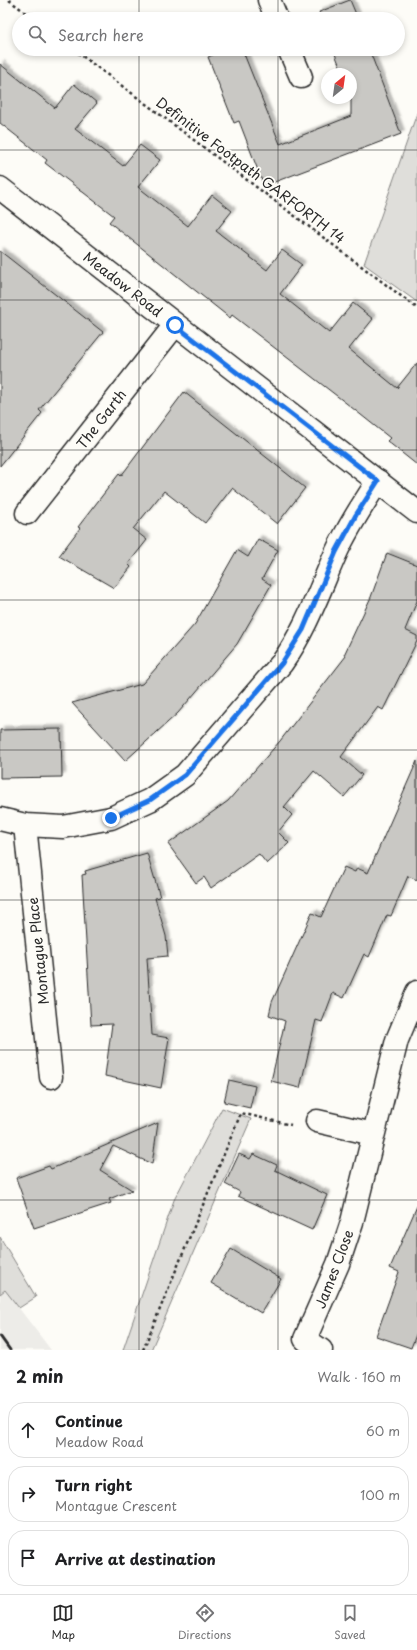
<!DOCTYPE html>
<html lang="en">
<head>
<meta charset="utf-8">
<style>
  :root { --surface:#fff; --page:#f2f2f2; --text:#202124; --muted:#757577; --line:#e0e0e0; --accent:#2b2b2b }
  body { margin:0; font-family:"Playpen Sans",sans-serif; background:var(--page); color:var(--text) }
  .compass { position:absolute; left:321px; top:68px; width:36px; height:36px; border-radius:50%; background:var(--surface); box-shadow:0 2px 6px #0003; rotate:29deg }
  .stop { position:absolute; width:12px; height:12px; margin:-9px; border:3px solid #1a73e8; border-radius:50%; background:#fff }
  .stop.end { background:#1a73e8; border-color:#fff; box-shadow:0 1px 4px #0008 }
  .list { margin:0; padding:0; list-style:none }
  h2 { display:flex; justify-content:space-between; align-items:center; height:52px; margin:0; padding:0 16px; font-size:17px }
  h2 small { font-size:13px; font-weight:400; color:var(--muted) }
  .list li { display:grid; grid-template-columns:26px 1fr auto; gap:12px; align-items:center; box-sizing:border-box; height:56px; margin:0 8px 8px; padding:0 8px; border:1px solid var(--line); border-radius:16px }
  .list b { display:block; font-size:15px; white-space:nowrap }
  .list p { margin:0; font-size:13px; white-space:nowrap; color:var(--muted) }
  .list em { font-size:13px; font-style:normal; color:var(--muted) }
  .icon { flex:none; width:22px; height:22px; fill:none; stroke:currentColor; stroke-width:2; stroke-linecap:round; stroke-linejoin:round }
  .map { position:relative; flex:none; width:417px; height:1350px; overflow:hidden }
  .search { position:absolute; background:var(--surface); box-shadow:0 2px 6px #0003; left:12px; right:12px; top:12px; height:44px; display:flex; align-items:center; gap:10px; box-sizing:border-box; padding:0 14px; border-radius:22px; color:var(--muted); font-size:15px }
  .sheet { height:244px; background:var(--surface) }
  nav { display:flex; justify-content:space-around; align-items:center; box-sizing:border-box; height:56px; border-top:1px solid var(--line); background:var(--surface); font-size:11px; color:var(--muted) }
  nav a { display:grid; justify-items:center; gap:2px }
  nav .on { color:var(--accent) }
  .map>svg:first-child { display:block }
</style>
</head>
<body>
<div class="map">
<svg width="417" height="1350" viewBox="0 0 417 1350">
  <defs>
    <filter id="shadow"><feDropShadow dx="3.5" dy="-3.5" stdDeviation="1" flood-color="#0004"/></filter>
  </defs>
  <rect width="100%" height="100%" fill="#fdfcf7"/>
  <filter id="ink" filterUnits="userSpaceOnUse"><feTurbulence type="fractalNoise" baseFrequency=".025" numOctaves="2"/><feDisplacementMap in="SourceGraphic" scale="8" xChannelSelector="R" yChannelSelector="G"/><feConvolveMatrix kernelMatrix="1 2 1 2 8 2 1 2 1" color-interpolation-filters="sRGB"/></filter>
  <g filter="url(#ink)">
    <path fill="#edece8" d="M5,1290L51,1350H0V1294Z"/>
    <g fill="#dfdeda" stroke="#858482">
      <path d="M417,113V302L364,264Z"/>
      <path d="M222,1108L251,1119L151,1350H123L174,1200Z"/>
      <path d="M0,1237L36,1297L19,1308L5,1290L0,1294Z"/>
    </g>
    <g fill="#c9c8c4" stroke="#2b2b2b" filter="url(#shadow)">
      <path d="M350,0L358,19H322L319,12Z"/>
      <path d="M227,49H242L280,144L351,116V74H343L333,49H369L401,134L264,186L239,121L234,123L208,57Z"/>
      <path d="M0,64L55,108L74,84L97,103L75,129L123,166L140,145L160,160L138,187L188,226L212,195L232,211L216,231L267,270L282,250L302,265L280,294L329,333L353,303L373,319L349,349L397,388L417,363V465L387,441L390,438L346,403L232,315L230,318L109,222L114,216L45,163L47,160L0,123Z"/>
      <path d="M0,251L103,332L39,410L42,413L0,466Z"/>
      <path d="M184,392L305,488L277,524L232,488L205,523L164,491L133,529L147,540L128,564L131,567L114,588L59,556L80,528L78,527L119,474L121,476Z"/>
      <path d="M258,539L278,550L262,579L271,585L237,644L178,713L125,761L72,703L142,684L195,624L237,550L248,557Z"/>
      <path d="M387,553L417,565V601L405,630L417,636V641L383,710L378,707L341,757L362,775L344,797L314,771L284,807L292,815L278,832L289,843L267,864L259,854L211,888L204,877L196,883L168,844L228,801L280,741L346,656L344,655L371,597Z"/>
      <path d="M61,729L62,777L0,778V730Z"/>
      <path d="M417,761V880L408,876L391,916L387,915L369,957L364,954L344,998L333,993L322,1022L316,1020L300,1088L271,1081L285,1021L269,1015L272,1002L312,913L321,917L344,867L355,872L357,868L368,873Z"/>
      <path d="M147,853L160,897L155,898L166,936L168,956L147,958L152,1035L169,1038L161,1088L105,1076L112,1024L91,1025L82,875L86,874L85,871Z"/>
      <path d="M229,1080L255,1086L250,1108L224,1102Z"/>
      <path d="M158,1123L152,1164L113,1146L100,1170L132,1190L109,1199L111,1203L34,1228L16,1178L49,1166L51,1169Z"/>
      <path d="M239,1154L250,1159L253,1154L277,1165L275,1170L327,1195L312,1230L238,1196L240,1192L225,1184Z"/>
      <path d="M417,1206V1332L411,1348L376,1336L399,1272L390,1268Z"/>
      <path d="M231,1249L281,1279L261,1313L211,1283Z"/>
    </g>
    <g fill="none" stroke-linecap="round" stroke-linejoin="round">
      <defs>
        <g id="street">
          <path d="M269,0L277,19"/>
          <path d="M289,49L301,77"/>
          <path d="M0,188L417,512"/>
          <path d="M27,513L175,325"/>
          <path d="M0,819L25,825L63,827L111,818L150,800L185,775L282,663C306,629 319,591 336,553C348,527 363,504 378,481"/>
          <path d="M25,825L51,1077"/>
          <path d="M317,1121L373,1134"/>
          <path d="M321,1350L305,1339L338,1264L352,1222L397,1040L417,992"/>
        </g>
      </defs>
      <use href="#street" stroke="#2b2b2b" stroke-width="25"/>
      <g stroke="#2b2b2b" stroke-width="2.5" stroke-dasharray="3 3" stroke-linecap="butt">
        <path d="M9,0L34,19"/>
        <path d="M73,49L417,308"/>
        <path d="M143,1350L241,1113L291,1125"/>
      </g>
      <use href="#street" stroke="#fdfcf7" stroke-width="22"/>
      <path stroke="#2b2b2b" stroke-width="3" d="M0,1336L10,1350"/>
    </g>
  </g>
  <g fill="none" stroke-linecap="round" stroke-linejoin="round" filter="url(#ink)">
    <path stroke="#1a73e8" stroke-width="5" d="M111,818L150,800L185,775L282,663L303,630L336,552L356,515L378,481L175,325"/>
  </g>
  <path fill="none" stroke="#2b2b2b" stroke-width="1" stroke-opacity="0.55" d="M139,0V19M278,0V19M139,49V1350M278,49V1350M0,150H417M0,300H417M0,450H417M0,600H417M0,750H417M0,900H417M0,1050H417M0,1200H417"/>
  <g text-anchor="middle" dominant-baseline="central" stroke-width="3.5" stroke-linejoin="round" paint-order="stroke">
    <g font-size="14" fill="#2b2b2b" stroke="#fdfcf7">
      <text transform="translate(251 170) rotate(37)">Definitive Footpath GARFORTH 14</text>
      <text transform="translate(123 284) rotate(38)">Meadow Road</text>
      <text transform="translate(101 419) rotate(-52)">The Garth</text>
      <text transform="translate(38 951) rotate(-96)">Montague Place</text>
      <text transform="translate(334 1269) rotate(-69)">James Close</text>
    </g>
  </g>
</svg>
<svg class="compass" viewBox="-18 -18 36 36"><path d="M0-13l5 13h-10z" fill="#e53935"/><path d="M0 13l5-13h-10z" fill="#757577"/></svg>
<div class="stop" style="left:175px;top:325px"></div>
<div class="stop end" style="left:111px;top:818px"></div>
<div class="search"><svg class="icon" aria-label="search" viewBox="0 0 24 24"><circle cx="10" cy="10" r="6"/><path d="M15 15l6 6"/></svg>Search here</div>
</div>
<section class="sheet">
<h2>2 min<small>Walk · 160 m</small></h2>
<ul class="list">
<li><svg class="icon" aria-label="ahead" viewBox="0 0 24 24"><path d="M12 20V5M6 11l6-6 6 6"/></svg><div><b>Continue</b><p>Meadow Road</p></div><em>60 m</em></li>
<li><svg class="icon" aria-label="right" viewBox="0 0 24 24"><path d="M7 20v-9h11M14 6l5 5-5 5"/></svg><div><b>Turn right</b><p>Montague Crescent</p></div><em>100 m</em></li>
<li><svg class="icon" aria-label="arrive" viewBox="0 0 24 24"><path d="M6 21V4h12l-3 4 3 4H6"/></svg><div><b>Arrive at destination</b></div></li>
</ul>
</section>
<nav>
<a class="on"><svg class="icon" aria-label="map" viewBox="0 0 24 24"><path d="M3 6l6-2 6 2 6-2v14l-6 2-6-2-6 2zM9 4v14M15 6v14"/></svg>Map</a>
<a><svg class="icon" aria-label="directions" viewBox="0 0 24 24"><path d="M12 3l9 9-9 9-9-9zM9 14v-3h6M13 9l2 2-2 2"/></svg>Directions</a>
<a><svg class="icon" aria-label="saved" viewBox="0 0 24 24"><path d="M7 4h10v16l-5-4-5 4z"/></svg>Saved</a>
</nav>
</body>
</html>
